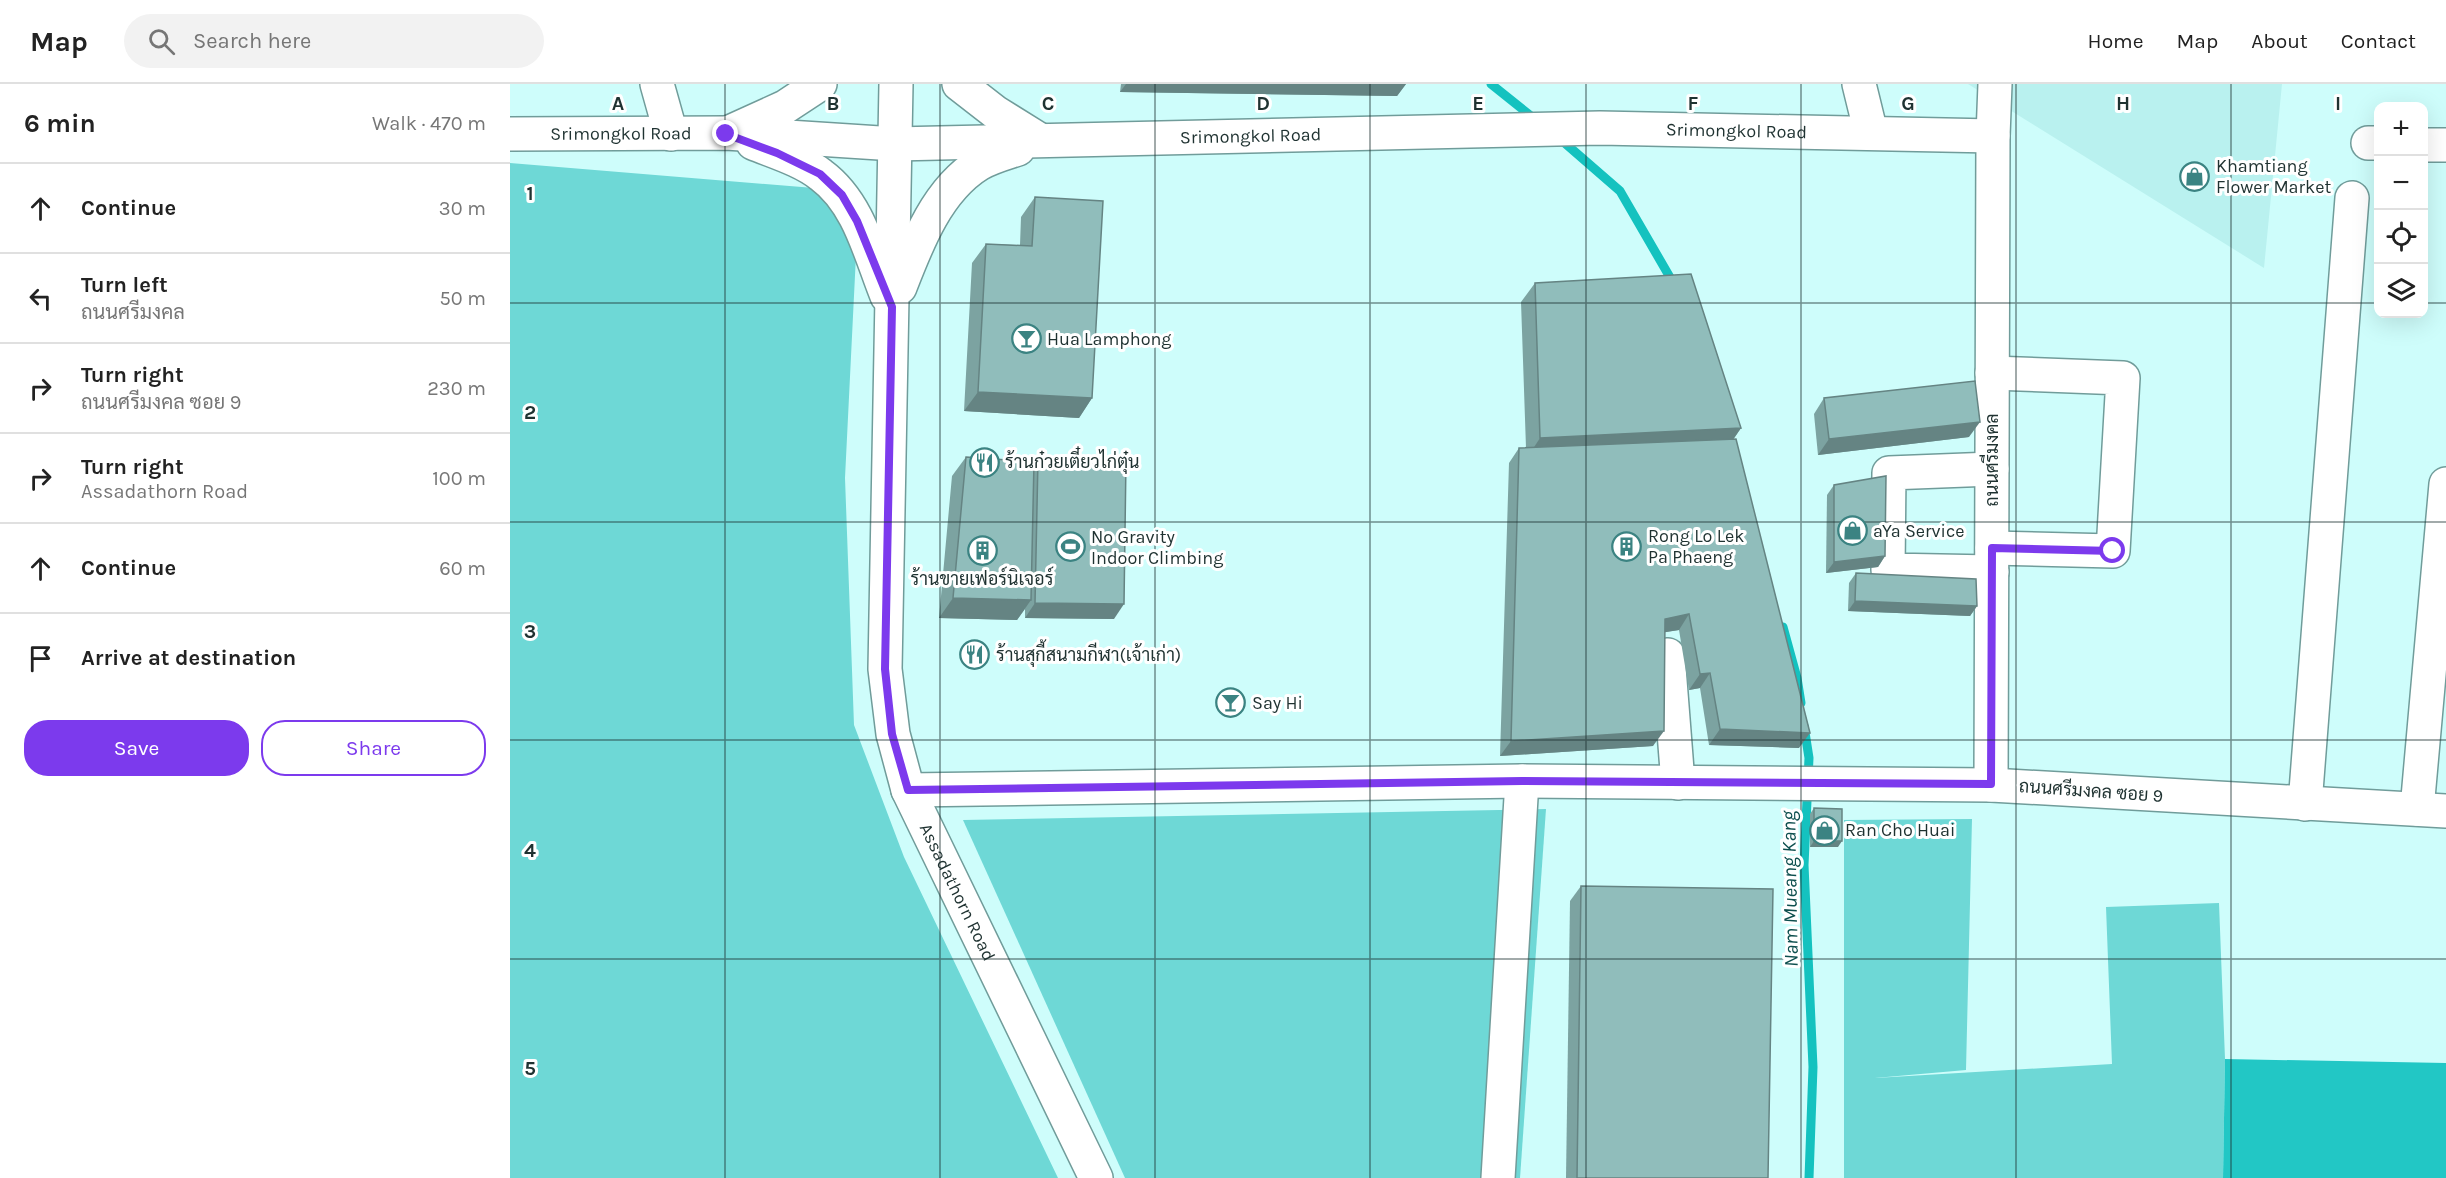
<!DOCTYPE html>
<html lang="en">
<head>
<meta charset="utf-8">
<style>
  :root { --surface:#fff; --page:#f2f2f2; --text:#222; --muted:#767676; --line:#e0e0e0; --accent:#7c3aed }
  body { margin:0; font-family:Karla,Sarabun,sans-serif; background:var(--page); color:var(--text) }
  .controls { position:absolute; right:18px; top:18px; display:grid; overflow:hidden; border-radius:12px; box-shadow:0 6px 24px #0002 }
  .controls button { width:54px; height:54px; display:grid; place-items:center; padding:0; border:0; border-bottom:2px solid var(--line); background:var(--surface); color:var(--text); font:30px sans-serif }
  .stop { position:absolute; width:18px; height:18px; margin:-14px; border:4px solid #7c3aed; border-radius:50%; background:#fff }
  .stop.end { background:#7c3aed; border-color:#fff; box-shadow:0 2px 6px #0008 }
  .list { margin:0; padding:0; list-style:none }
  h2 { display:flex; justify-content:space-between; align-items:center; height:78px; margin:0; padding:0 24px; font-size:26px }
  h2 small { font-size:20px; font-weight:400; color:var(--muted) }
  .list li { display:grid; grid-template-columns:39px 1fr auto; gap:18px; align-items:center; box-sizing:border-box; height:90px; padding:0 24px; border-top:2px solid var(--line) }
  .list b { display:block; font-size:22px; white-space:nowrap }
  .list p { margin:0; font-size:20px; white-space:nowrap; color:var(--muted) }
  .list em { font-size:20px; font-style:normal; color:var(--muted) }
  .actions { display:flex; gap:12px; padding:18px 24px }
  .actions a { flex:1; padding:14px 0; border:2px solid var(--accent); border-radius:24px; text-align:center; font-size:21px; color:var(--accent) }
  .actions .main { background:var(--accent); color:#fff }
  .icon { flex:none; width:33px; height:33px; fill:none; stroke:currentColor; stroke-width:2; stroke-linecap:round; stroke-linejoin:round }
  .map { position:relative; flex:none; width:1936px; height:1094px; overflow:hidden }
  header { display:flex; align-items:center; gap:36px; box-sizing:border-box; height:84px; padding:0 30px; background:var(--surface); border-bottom:2px solid var(--line) }
  header strong { font-size:28px }
  nav { display:flex; gap:33px; margin-inline-start:auto; font-size:21px }
  .search { width:420px; height:54px; background:var(--page); display:flex; align-items:center; gap:15px; box-sizing:border-box; padding:0 21px; border-radius:33px; color:var(--muted); font-size:22px }
  main { display:flex }
  aside { flex:1; background:var(--surface) }
  .map>svg:first-child { display:block }
</style>
</head>
<body>
<header>
<strong>Map</strong>
<div class="search"><svg class="icon" aria-label="search" viewBox="0 0 24 24"><circle cx="10" cy="10" r="6"/><path d="M15 15l6 6"/></svg>Search here</div>
<nav><a>Home</a><a>Map</a><a>About</a><a>Contact</a></nav>
</header>
<main>
<aside>
<h2>6 min<small>Walk · 470 m</small></h2>
<ul class="list">
<li><svg class="icon" aria-label="ahead" viewBox="0 0 24 24"><path d="M12 20V5M6 11l6-6 6 6"/></svg><div><b>Continue</b></div><em>30 m</em></li>
<li><svg class="icon" aria-label="left" viewBox="0 0 24 24"><path d="M17 20v-9H6M10 6l-5 5 5 5"/></svg><div><b>Turn left</b><p>ถนนศรีมงคล</p></div><em>50 m</em></li>
<li><svg class="icon" aria-label="right" viewBox="0 0 24 24"><path d="M7 20v-9h11M14 6l5 5-5 5"/></svg><div><b>Turn right</b><p>ถนนศรีมงคล ซอย 9</p></div><em>230 m</em></li>
<li><svg class="icon" aria-label="right" viewBox="0 0 24 24"><path d="M7 20v-9h11M14 6l5 5-5 5"/></svg><div><b>Turn right</b><p>Assadathorn Road</p></div><em>100 m</em></li>
<li><svg class="icon" aria-label="ahead" viewBox="0 0 24 24"><path d="M12 20V5M6 11l6-6 6 6"/></svg><div><b>Continue</b></div><em>60 m</em></li>
<li><svg class="icon" aria-label="arrive" viewBox="0 0 24 24"><path d="M6 21V4h12l-3 4 3 4H6"/></svg><div><b>Arrive at destination</b></div></li>
</ul>
<div class="actions"><a class="main">Save</a><a>Share</a></div>
</aside>
<div class="map">
<svg width="1936" height="1094" viewBox="0 0 1936 1094">
  <rect width="100%" height="100%" fill="#cefdfb"/>
  <path fill="#b9f1ef" d="M1458,0H1772L1754,184Z"/>
  <g fill="#6ed8d6">
    <path d="M0,79L304,104L347,151L335,394L344,641L394,773L548,1094H0Z"/>
    <path d="M1036,725L1010,1094H615L453,736Z"/>
    <path d="M1462,735L1456,986L1365,994L1602,980L1596,823L1709,819L1715,975L1713,1094H1334V736Z"/>
  </g>
  <path fill="#22c7c5" d="M1715,975L1936,979V1094H1713Z"/>
  <g fill="none" stroke-linecap="round" stroke-linejoin="round">
    <g stroke="#14c2bf" stroke-width="9">
      <path d="M981,0L1026,36"/>
      <path d="M1049,54L1110,107L1165,202"/>
      <path d="M1273,543L1287,594L1291,619"/>
      <path d="M1294,642L1299,674L1294,781L1303,983L1299,1094"/>
    </g>
    <defs>
      <g id="minor">
        <path d="M147,0L161,50"/>
        <path id="s1" d="M386,0L375,585L383,650L398,706L586,1094"/>
        <path d="M449,0L485,28L530,56"/>
        <path d="M1349,0L1361,49"/>
        <path d="M220,48L275,23L310,0"/>
        <path id="s2" d="M0,50L216,49L385,60L1090,44L1483,52"/>
        <path d="M243,59C265,68 292,76 311,91C349,119 360,170 377,212"/>
        <path d="M1858,59H1868"/>
        <path d="M1914,61H1936"/>
        <path d="M390,203C407,159 427,106 469,80C481,73 496,69 508,65"/>
        <path d="M1482,464L1603,467L1613,294L1482,289"/>
        <path d="M1482,488L1378,486L1379,389L1482,385"/>
        <path d="M1158,571L1168,699"/>
        <path d="M1481,701L1483,52L1485,0"/>
        <path d="M398,706L1012,697L1481,701L1936,727"/>
        <path d="M1795,720L1842,114"/>
        <path d="M1907,725L1936,400"/>
        <path d="M988,1094L1012,697"/>
      </g>
    </defs>
    <use href="#minor" stroke="#709c9a" stroke-width="36"/>
    <use href="#minor" stroke="#fff" stroke-width="33"/>
  </g>
  <g fill="#7ca3a1">
    <path d="M611,0H896L887,12L610,8Z"/>
    <path d="M525,113L582,314L569,334L454,327L462,179L476,160L510,161L511,133Z"/>
    <path d="M1025,199L1231,344L1223,356L1289,664L1199,661L1190,604L1179,606L1169,546L1155,548L1143,662L990,672L999,379L1009,364H1016L1011,218Z"/>
    <path d="M1314,314L1459,353L1308,371L1304,330Z"/>
    <path d="M456,373L524,380L528,375L604,535L515,534V525L507,536L429,534L442,392Z"/>
    <path d="M1324,401L1375,472L1368,483L1316,489L1317,411Z"/>
    <path d="M1346,489L1467,522L1460,532L1338,527L1339,499Z"/>
    <path d="M1304,724L1328,763H1300V730Z"/>
    <path d="M1071,802L1258,1094H1056L1060,817Z"/>
  </g>
  <g fill="#658483">
    <path d="M616,0H896L887,12L610,8Z"/>
    <path d="M468,308L582,314L569,334L454,327Z"/>
    <path d="M1470,338L1459,353L1308,371L1319,355Z"/>
    <path d="M1231,344L1217,364L1017,374L1030,354Z"/>
    <path d="M1375,472L1368,483L1316,489L1324,478Z"/>
    <path d="M443,514L521,516L507,536L429,534Z"/>
    <path d="M1345,517L1467,522L1460,532L1338,527Z"/>
    <path d="M525,519L614,520L604,535L515,534Z"/>
    <path d="M1179,530L1169,546L1144,550L1155,535Z"/>
    <path d="M1200,589L1190,604L1179,606L1190,590Z"/>
    <path d="M1210,645L1300,649L1289,664L1199,661Z"/>
    <path d="M1154,647L1143,662L990,672L1001,657Z"/>
    <path d="M1304,757H1332L1328,763H1300Z"/>
  </g>
  <g fill="#90bdbb" stroke="#658483" stroke-width="1.5">
    <path d="M525,113L593,117L582,314L468,308L476,160L522,162Z"/>
    <path d="M1181,190L1231,344L1030,354L1025,199Z"/>
    <path d="M1465,297L1470,338L1319,355L1314,314Z"/>
    <path d="M1226,355L1300,649L1210,645L1200,589L1190,590L1179,530L1155,535L1154,647L1001,657L1009,364Z"/>
    <path d="M456,373L524,378L521,516L443,514Z"/>
    <path d="M528,375L616,376L614,520L525,519Z"/>
    <path d="M1376,392L1375,472L1324,478V401Z"/>
    <path d="M1346,489L1466,495L1467,522L1345,517Z"/>
    <path d="M1304,724L1332,725V757H1304Z"/>
    <path d="M1071,802L1263,805L1258,1094H1067Z"/>
  </g>
  <g fill="none" stroke-linecap="round" stroke-linejoin="round">
    <path stroke="#7c3aed" stroke-width="8" d="M216,50L267,69L310,90L332,111L347,137L382,223L375,585L382,650L398,706L1012,697L1481,700L1482,464L1603,467"/>
  </g>
  <path fill="none" stroke="#1f3231" stroke-width="1.5" stroke-opacity="0.55" d="M215,0V1094M430,0V1094M645,0V1094M860,0V1094M1076,0V1094M1291,0V1094M1506,0V1094M1721,0V1094M0,219H1868M1914,219H1936M0,438H1936M0,656H1936M0,875H1936"/>
  <defs>
    <symbol id="shop-ring" viewBox="-11 -11 22 22"><circle r="9.5" fill="#fff" stroke="#3b8382" stroke-width="1.5"/><path d="M-5-2.5h2.3a2.7 3.5 0 0 1 5.4 0H5L5.5 6h-11ZM-1.5-2.5h3a1.5 2.3 0 0 0-3 0Z" fill="#3b8382"/></symbol>
    <symbol id="bar-ring" viewBox="-11 -11 22 22"><circle r="9.5" fill="#fff" stroke="#3b8382" stroke-width="1.5"/><path d="M-6-5H6L.8 .8V4.5H3.5V6h-7V4.5H-.8V.8Z" fill="#3b8382"/></symbol>
    <symbol id="restaurant-ring" viewBox="-11 -11 22 22"><circle r="9.5" fill="#fff" stroke="#3b8382" stroke-width="1.5"/><path d="M-5-6h1v4h1v-4h1v4h1v-4h1v5L-1.5 .5V6h-2V.5L-5-1ZM5-6V6H3V1.5H1.5Q1.5-4 5-6Z" fill="#3b8382"/></symbol>
    <symbol id="building-ring" viewBox="-11 -11 22 22"><circle r="9.5" fill="#fff" stroke="#3b8382" stroke-width="1.5"/><path d="M-4-6H4V6H1V3H-1V6H-4ZM-2.5-4.3h1.7v1.8h-1.7ZM.8-4.3h1.7v1.8H.8ZM-2.5-1h1.7V.8h-1.7ZM.8-1h1.7V.8H.8Z" fill="#3b8382"/></symbol>
    <symbol id="stadium-ring" viewBox="-11 -11 22 22"><circle r="9.5" fill="#fff" stroke="#3b8382" stroke-width="1.5"/><path d="M0-5a6.5 5 0 1 0 0 10a6.5 5 0 1 0 0-10ZM-3.5-1.8h7v3.6h-7Z" fill="#3b8382"/></symbol>
  </defs>
  <g fill-rule="evenodd">
    <use href="#shop-ring" x="1668" y="76" width="33" height="33"/>
    <use href="#bar-ring" x="500" y="238" width="33" height="33"/>
    <use href="#restaurant-ring" x="458" y="362" width="33" height="33"/>
    <use href="#shop-ring" x="1326" y="430" width="33" height="33"/>
    <use href="#building-ring" x="1100" y="446" width="33" height="33"/>
    <use href="#stadium-ring" x="544" y="446" width="33" height="33"/>
    <use href="#building-ring" x="456" y="450" width="33" height="33"/>
    <use href="#restaurant-ring" x="448" y="554" width="33" height="33"/>
    <use href="#bar-ring" x="704" y="602" width="33" height="33"/>
    <use href="#shop-ring" x="1298" y="730" width="33" height="33"/>
  </g>
  <g text-anchor="middle" dominant-baseline="central" stroke-width="6" stroke-linejoin="round" paint-order="stroke">
    <g font-size="18" fill="#1f3231" stroke="#fff">
      <text stroke="none"><textPath href="#s2" startOffset="1227">Srimongkol Road</textPath></text>
      <text stroke="none"><textPath href="#s2" startOffset="111">Srimongkol Road</textPath></text>
      <text stroke="none"><textPath href="#s2" startOffset="741">Srimongkol Road</textPath></text>
      <text transform="translate(1482 376) rotate(-90)">ถนนศรีมงคล</text>
      <text transform="translate(1581 707) rotate(4)">ถนนศรีมงคล ซอย 9</text>
      <text stroke="none"><textPath href="#s1" startOffset="822">Assadathorn Road</textPath></text>
    </g>
    <g font-size="18" fill="#1f3231" stroke="#fff" text-anchor="start">
      <text x="1706" y="82">Khamtiang<tspan x="1706" dy="21">Flower Market</tspan></text>
      <text x="537" y="255">Hua Lamphong</text>
      <text x="495" y="378">ร้านก๋วยเตี๋ยวไก่ตุ๋น</text>
      <text x="1363" y="447">aYa Service</text>
      <text x="1138" y="452">Rong Lo Lek<tspan x="1138" dy="21">Pa Phaeng</tspan></text>
      <text x="581" y="453">No Gravity<tspan x="581" dy="21">Indoor Climbing</tspan></text>
      <text x="472" y="495" text-anchor="middle">ร้านขายเฟอร์นิเจอร์</text>
      <text x="486" y="571">ร้านสุกี้สนามกีฬา(เจ้าเก่า)</text>
      <text x="742" y="619">Say Hi</text>
      <text x="1335" y="746">Ran Cho Huai</text>
    </g>
    <g font-size="20" font-style="italic" fill="#0d4f4e" stroke="#fff">
      <text transform="translate(1280 805) rotate(-91)">Nam Mueang Kang</text>
    </g>
  </g>
  <g font-size="20" text-anchor="middle" font-weight="bold" fill="#1f3231" stroke="#fff" stroke-width="6" stroke-linejoin="round" paint-order="stroke">
    <text x="108" y="26">A</text>
    <text x="323" y="26">B</text>
    <text x="538" y="26">C</text>
    <text x="753" y="26">D</text>
    <text x="968" y="26">E</text>
    <text x="1183" y="26">F</text>
    <text x="1398" y="26">G</text>
    <text x="1613" y="26">H</text>
    <text x="1828" y="26">I</text>
    <text x="20" y="116">1</text>
    <text x="20" y="335">2</text>
    <text x="20" y="554">3</text>
    <text x="20" y="773">4</text>
    <text x="20" y="991">5</text>
  </g>
</svg>
<div class="controls">
<button>+</button>
<button>−</button>
<button><svg class="icon" aria-label="locate" viewBox="0 0 24 24"><circle cx="12" cy="12" r="6"/><path d="M12 2v4M12 18v4M2 12h4M18 12h4"/></svg></button>
<button><svg class="icon" aria-label="layers" viewBox="0 0 24 24"><path d="M12 4l9 5-9 5-9-5zM3 14l9 5 9-5"/></svg></button>
</div>
<div class="stop" style="left:1603px;top:467px"></div>
<div class="stop end" style="left:216px;top:50px"></div>
</div>
</main>
</body>
</html>
